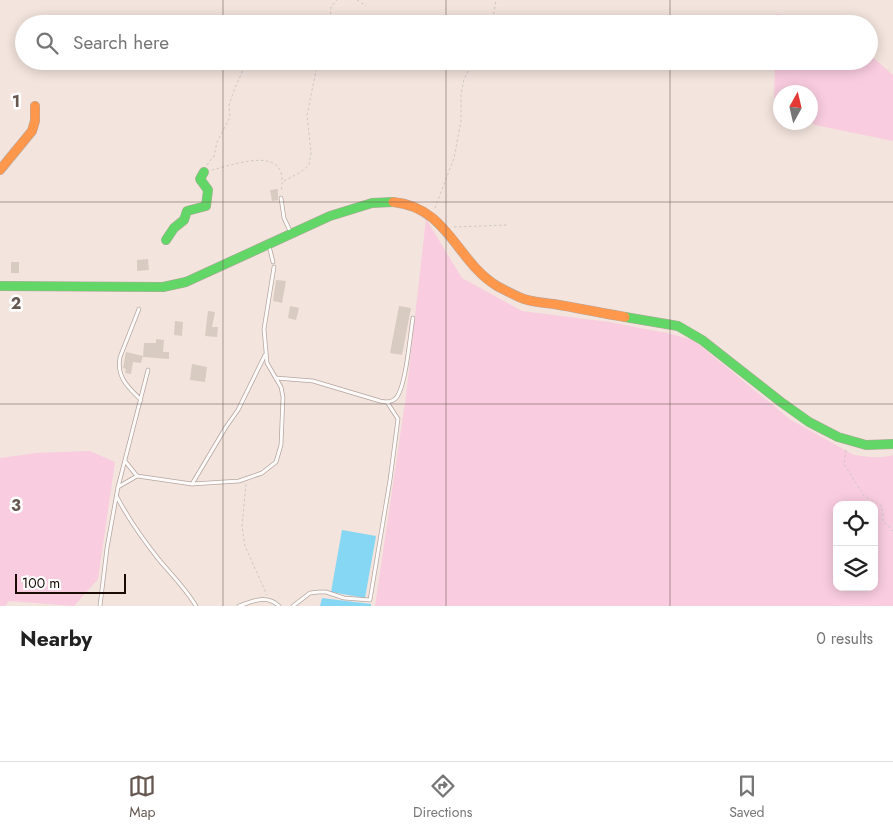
<!DOCTYPE html>
<html lang="en">
<head>
<meta charset="utf-8">
<style>
  :root { --surface:#fff; --page:#f2f2f2; --text:#222; --muted:#767676; --line:#e0e0e0; --accent:#665751 }
  body { margin:0; font-family:Jost,sans-serif; background:var(--page); color:var(--text) }
  .controls { position:absolute; right:15px; bottom:15px; display:grid; overflow:hidden; border-radius:10px; box-shadow:0 2px 12px #0003 }
  .controls button { width:45px; height:45px; display:grid; place-items:center; padding:0; border:0; border-bottom:1px solid var(--line); background:var(--surface); color:var(--text); font:25px sans-serif }
  .compass { position:absolute; left:773px; top:85px; width:45px; height:45px; border-radius:50%; background:var(--surface); box-shadow:0 2px 12px #0003; rotate:8deg }
  .scale { position:absolute; left:15px; bottom:12px; width:111px; box-sizing:border-box; padding-left:5px; border:2px solid #1a0b05; border-top:0; font-size:14px; line-height:18px; white-space:nowrap; color:#1a0b05; -webkit-text-stroke:4px #fff; paint-order:stroke }
  .list { margin:0; padding:0; list-style:none }
  h2 { display:flex; justify-content:space-between; align-items:center; height:65px; margin:0; padding:0 20px; font-size:21px }
  h2 small { font-size:16px; font-weight:400; color:var(--muted) }
  .icon { flex:none; width:28px; height:28px; fill:none; stroke:currentColor; stroke-width:2; stroke-linecap:round; stroke-linejoin:round }
  .map { position:relative; flex:none; width:893px; height:606px; overflow:hidden }
  .search { position:absolute; background:var(--surface); box-shadow:0 2px 12px #0003; left:15px; right:15px; top:15px; height:55px; display:flex; align-items:center; gap:12px; box-sizing:border-box; padding:0 18px; border-radius:28px; color:var(--muted); font-size:19px }
  .sheet { height:155px; background:var(--surface) }
  nav { display:flex; justify-content:space-around; align-items:center; box-sizing:border-box; height:70px; border-top:1px solid var(--line); background:var(--surface); font-size:14px; color:var(--muted) }
  nav a { display:grid; justify-items:center; gap:2px }
  nav .on { color:var(--accent) }
  .map>svg:first-child { display:block }
</style>
</head>
<body>
<div class="map">
<svg width="893" height="606" viewBox="0 0 893 606">
  <rect width="100%" height="100%" fill="#f3e4dd"/>
  <g fill="#f9ccdf" fill-rule="evenodd">
    <path d="M776,14L837,23L838,24H776Z"/>
    <path d="M869,54L893,75V141L815,125L811,122L810,92H780V102L774,98L775,61H869Z"/>
    <path d="M426,219L462,278L522,311L609,322L667,333L693,340L791,420L854,455C867,457 880,459 893,455V606H375L406,396ZM837,505H874V587H837Z"/>
    <path d="M90,451L115,462L98,579L74,606L9,601L5,606H0V458L36,453Z"/>
  </g>
  <g fill="#86d7f3">
    <path d="M342,530L376,536L365,598L331,592Z"/>
    <path d="M322,598L371,604V606H320Z"/>
  </g>
  <g fill="#d8cbc1">
    <path d="M278,189V200L272,201L270,190Z"/>
    <path d="M148,259L149,270L137,271V260Z"/>
    <rect x="11" y="262" width="8" height="11"/>
    <path d="M276,280L286,281L282,303L273,301Z"/>
    <path d="M290,306L299,308L296,320L288,318Z"/>
    <path d="M399,306L411,308L402,355L390,353Z"/>
    <path d="M208,311L215,312L212,327H218L217,337L205,336Z"/>
    <path d="M175,321L183,322L182,336L174,335Z"/>
    <path d="M156,339L164,340L163,352H169V359L143,357L144,343H156Z"/>
    <path d="M126,352L143,356L141,363L133,362L131,374L125,373L126,369L123,368Z"/>
    <path d="M192,364L207,367L205,382L190,380Z"/>
  </g>
  <g fill="none" stroke-linecap="round" stroke-linejoin="round">
    <defs>
      <g id="lane">
        <path d="M281,198L284,218L291,233"/>
        <path d="M269,246L273,262"/>
        <path d="M139,309L120,357C116,377 128,387 141,400"/>
        <path d="M276,378L313,381L380,401C386,402 390,403 395,399C406,390 410,334 413,318"/>
        <path d="M125,461L137,476"/>
        <path d="M192,484L226,427L238,410L265,355"/>
        <path d="M118,487L137,476L192,484L239,481L262,473L276,462L281,445L283,397L281,387L267,363L264,329L274,267"/>
        <path d="M117,497C129,520 144,541 160,561C173,576 186,589 196,606"/>
        <path d="M100,606L107,548L118,487L148,370"/>
        <path d="M239,606C253,601 267,594 279,606"/>
        <path d="M293,606L310,593L319,592H326L344,598L370,600L390,480L398,419L387,402"/>
      </g>
      <g id="fast">
        <path d="M166,240L174,228L184,220L187,211L206,206L208,190L200,179L204,172"/>
        <path d="M0,286L163,287L186,282L330,216L372,203L393,202"/>
        <path d="M625,317L678,326L702,340L781,402L809,422L838,437L866,445L893,444"/>
      </g>
      <g id="slow">
        <path d="M0,170L32,131L35,121V106"/>
        <path d="M393,202C448,207 456,261 497,286C505,290 515,296 524,299C533,302 544,303 554,304C578,308 601,313 625,317"/>
      </g>
    </defs>
    <use href="#lane" stroke="#b5a6a0" stroke-width="4.5"/>
    <use href="#fast" stroke="#b5a6a0" stroke-width="10"/>
    <use href="#slow" stroke="#b5a6a0" stroke-width="10"/>
    <g stroke="#cec8c5" stroke-width="1" stroke-dasharray="2.5 2.5" stroke-linecap="butt">
      <path d="M357,0L366,6"/>
      <path d="M330,24L331,7L337,0"/>
      <path d="M492,24L496,0"/>
      <path d="M207,165L214,156L217,142L230,117L229,105L235,88L247,61"/>
      <path d="M212,170C239,163 291,144 281,192"/>
      <path d="M284,181L301,172L309,165L311,153L307,115L318,61"/>
      <path d="M435,208L454,158L461,121V95L464,79L474,61"/>
      <path d="M454,227L509,225"/>
      <path d="M846,450L844,464L864,496L882,506L883,521L893,531"/>
      <path d="M246,484L242,526L245,546L267,595"/>
    </g>
    <use href="#lane" stroke="#fdfbfa" stroke-width="3"/>
    <use href="#fast" stroke="#63d668" stroke-width="9"/>
    <use href="#slow" stroke="#ff974d" stroke-width="9"/>
  </g>
  <path fill="none" stroke="#665751" stroke-width="1" stroke-opacity="0.55" d="M223,0V24M446,0V24M670,0V24M223,61V606M446,61V606M670,61V606M0,202H893M0,404H893"/>
  <g font-size="16" text-anchor="middle" font-weight="bold" fill="#665751" stroke="#fff" stroke-width="5" stroke-linejoin="round" paint-order="stroke">
    <text x="16" y="107">1</text>
    <text x="16" y="309">2</text>
    <text x="16" y="511">3</text>
  </g>
</svg>
<div class="controls">
<button><svg class="icon" aria-label="locate" viewBox="0 0 24 24"><circle cx="12" cy="12" r="6"/><path d="M12 2v4M12 18v4M2 12h4M18 12h4"/></svg></button>
<button><svg class="icon" aria-label="layers" viewBox="0 0 24 24"><path d="M12 4l9 5-9 5-9-5zM3 14l9 5 9-5"/></svg></button>
</div>
<svg class="compass" viewBox="-18 -18 36 36"><path d="M0-13l5 13h-10z" fill="#e53935"/><path d="M0 13l5-13h-10z" fill="#767676"/></svg>
<div class="scale">100 m</div>
<div class="search"><svg class="icon" aria-label="search" viewBox="0 0 24 24"><circle cx="10" cy="10" r="6"/><path d="M15 15l6 6"/></svg>Search here</div>
</div>
<section class="sheet">
<h2>Nearby<small>0 results</small></h2>
<ul class="list">
</ul>
</section>
<nav>
<a class="on"><svg class="icon" aria-label="map" viewBox="0 0 24 24"><path d="M3 6l6-2 6 2 6-2v14l-6 2-6-2-6 2zM9 4v14M15 6v14"/></svg>Map</a>
<a><svg class="icon" aria-label="directions" viewBox="0 0 24 24"><path d="M12 3l9 9-9 9-9-9zM9 14v-3h6M13 9l2 2-2 2"/></svg>Directions</a>
<a><svg class="icon" aria-label="saved" viewBox="0 0 24 24"><path d="M7 4h10v16l-5-4-5 4z"/></svg>Saved</a>
</nav>
</body>
</html>
